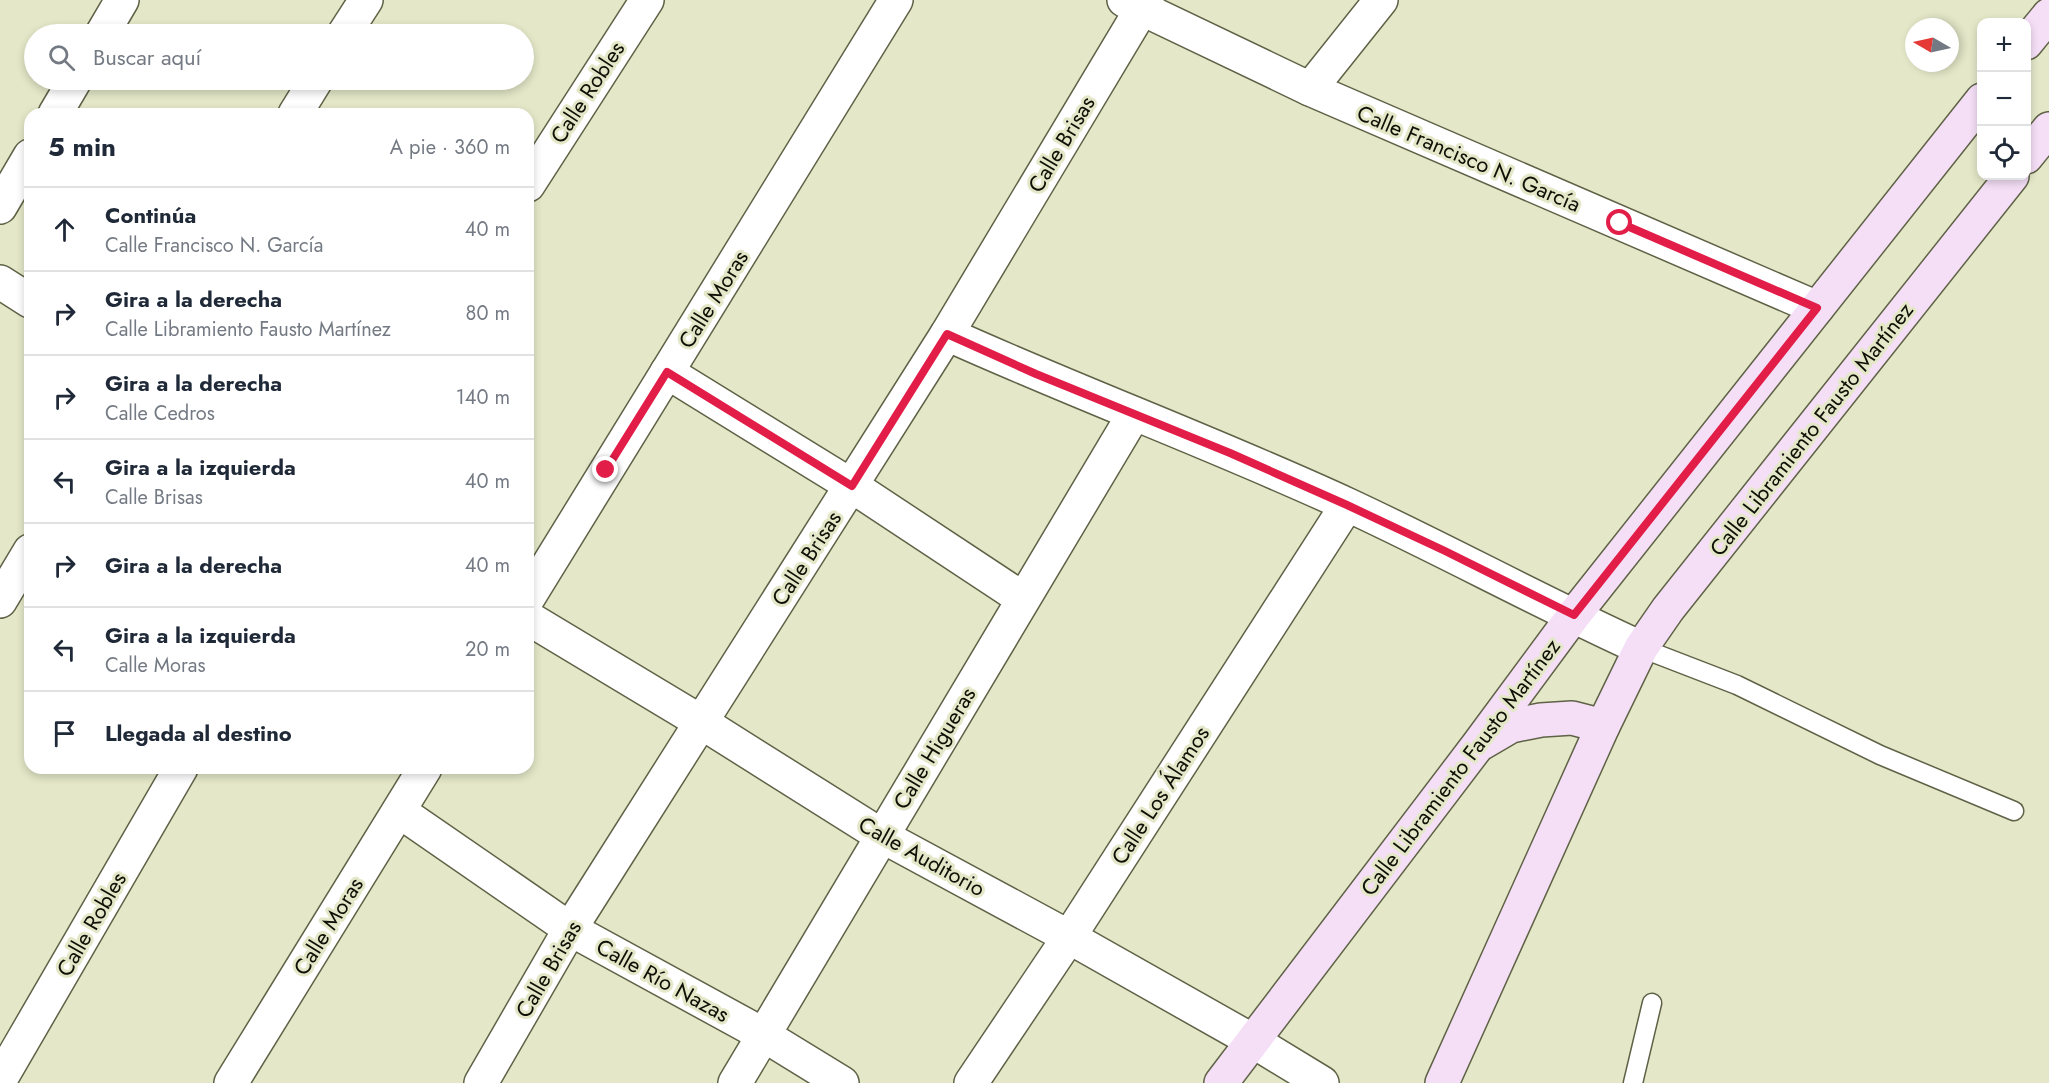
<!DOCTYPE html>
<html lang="es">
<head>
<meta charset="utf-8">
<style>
  :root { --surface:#fff; --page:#f2f2f3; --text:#1f2937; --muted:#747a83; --line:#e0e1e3 }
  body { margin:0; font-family:Jost,sans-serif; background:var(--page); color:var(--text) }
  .controls { position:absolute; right:18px; top:18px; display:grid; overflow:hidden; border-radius:12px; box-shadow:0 3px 9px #0003 }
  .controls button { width:54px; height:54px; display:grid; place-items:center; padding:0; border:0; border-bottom:2px solid var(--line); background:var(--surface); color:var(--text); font:30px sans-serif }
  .compass { position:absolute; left:1905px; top:18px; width:54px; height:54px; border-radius:50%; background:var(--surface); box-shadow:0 3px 9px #0003; rotate:279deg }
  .stop { position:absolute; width:18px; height:18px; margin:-14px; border:4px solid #e11d48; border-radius:50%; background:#fff }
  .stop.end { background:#e11d48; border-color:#fff; box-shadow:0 2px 6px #0008 }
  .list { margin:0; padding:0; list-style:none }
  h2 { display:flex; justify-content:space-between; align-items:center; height:78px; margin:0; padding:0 24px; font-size:26px }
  h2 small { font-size:20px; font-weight:400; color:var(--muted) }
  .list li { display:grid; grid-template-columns:39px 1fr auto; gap:18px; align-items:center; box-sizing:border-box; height:84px; padding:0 24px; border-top:2px solid var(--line) }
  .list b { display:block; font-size:22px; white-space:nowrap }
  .list p { margin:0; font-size:20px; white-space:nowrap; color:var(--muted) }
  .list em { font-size:20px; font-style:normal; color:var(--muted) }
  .icon { flex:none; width:33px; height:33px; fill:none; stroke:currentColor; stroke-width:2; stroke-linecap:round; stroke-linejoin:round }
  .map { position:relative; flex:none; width:2049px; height:1083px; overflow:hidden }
  .search { position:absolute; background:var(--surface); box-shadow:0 3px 9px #0003; left:24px; top:24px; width:510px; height:66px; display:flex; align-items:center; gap:15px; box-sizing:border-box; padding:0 21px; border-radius:33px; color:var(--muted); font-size:22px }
  .panel { position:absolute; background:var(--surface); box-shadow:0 3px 9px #0003; left:24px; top:108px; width:510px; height:666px; border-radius:18px }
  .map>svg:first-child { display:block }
</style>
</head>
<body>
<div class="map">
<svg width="2049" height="1083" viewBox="0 0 2049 1083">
  <rect width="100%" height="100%" fill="#e4e8c8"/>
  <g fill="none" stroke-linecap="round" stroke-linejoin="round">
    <defs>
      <g id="service">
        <path d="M1641,648L1737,685L1880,755L2014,811"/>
        <path d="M1633,1083L1652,1003"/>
      </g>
      <g id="minor">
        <path d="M102,34L122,0"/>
        <path d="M344,34L366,0"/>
        <path d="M1310,89L1381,0"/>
        <path d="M55,114L75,80"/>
        <path d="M295,114L316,80"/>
        <path d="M528,185L647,0"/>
        <path d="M0,207L30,156"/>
        <path d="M0,282L30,301"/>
        <path d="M947,334C1080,394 1216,444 1348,505C1447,551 1542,603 1641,648"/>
        <path d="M667,372L852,486L1023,599"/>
        <path d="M528,598L896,0"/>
        <path d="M0,601L30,551"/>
        <path d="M528,618L701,722L882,836L1069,937L1253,1041L1322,1083"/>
        <path d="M399,811L570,929L762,1034L842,1083"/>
        <path d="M0,1080L181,768"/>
        <path d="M231,1083L425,768"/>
        <path d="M481,1083L570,929L947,334L1147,0"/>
        <path d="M735,1083L1134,414"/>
        <path d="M971,1083L1069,937L1347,505"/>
      </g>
      <path id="tertiary" d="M1124,0L1310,89L1817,308"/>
      <g id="secondary">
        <path d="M2026,43L2049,15"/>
        <path d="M2026,157L2049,129"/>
        <path d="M1482,743L1511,726L1541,720L1572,718L1603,726"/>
        <path d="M1221,1083L1478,745L1574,615L1982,100"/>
        <path d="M1442,1083L1603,726L1641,648L1668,609L2012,176"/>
      </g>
    </defs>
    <use href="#service" stroke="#5f6246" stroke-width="21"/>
    <use href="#minor" stroke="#5f6246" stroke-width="36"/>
    <use href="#tertiary" stroke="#5f6246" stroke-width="36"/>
    <use href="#secondary" stroke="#5f6246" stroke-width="36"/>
    <use href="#service" stroke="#fff" stroke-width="18"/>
    <use href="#minor" stroke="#fff" stroke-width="33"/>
    <use href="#tertiary" stroke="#fff" stroke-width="33"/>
    <use href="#secondary" stroke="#f5dff7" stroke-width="33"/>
  </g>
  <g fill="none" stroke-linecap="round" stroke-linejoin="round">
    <path stroke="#e11d48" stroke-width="8" d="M606,470L667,372L852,486L947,334L1036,374L1230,453L1347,505L1445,551L1574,615L1817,308L1620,223"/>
  </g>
  <g text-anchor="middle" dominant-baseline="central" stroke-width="6" stroke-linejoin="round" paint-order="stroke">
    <g font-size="22" fill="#0f1006" stroke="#e4e8c8">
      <text transform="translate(587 92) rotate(-57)">Calle Robles</text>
      <text transform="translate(1061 144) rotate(-59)">Calle Brisas</text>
      <text transform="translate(1469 158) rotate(23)">Calle Francisco N. García</text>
      <text transform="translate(713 299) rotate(-58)">Calle Moras</text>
      <text transform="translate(1811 429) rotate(-52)">Calle Libramiento Fausto Martínez</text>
      <text transform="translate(806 558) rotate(-57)">Calle Brisas</text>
      <text transform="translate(934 748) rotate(-59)">Calle Higueras</text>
      <text transform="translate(1460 767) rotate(-53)">Calle Libramiento Fausto Martínez</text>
      <text transform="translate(1160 795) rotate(-57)">Calle Los Álamos</text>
      <text transform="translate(922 856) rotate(29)">Calle Auditorio</text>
      <text transform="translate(91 924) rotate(-60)">Calle Robles</text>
      <text transform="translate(328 926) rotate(-58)">Calle Moras</text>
      <text transform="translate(548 969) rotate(-60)">Calle Brisas</text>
      <text transform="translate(663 980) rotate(29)">Calle Río Nazas</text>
    </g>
  </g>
</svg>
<div class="controls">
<button>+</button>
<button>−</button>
<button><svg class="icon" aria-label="locate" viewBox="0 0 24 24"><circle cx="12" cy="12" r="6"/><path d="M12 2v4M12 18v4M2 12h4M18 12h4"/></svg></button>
</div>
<svg class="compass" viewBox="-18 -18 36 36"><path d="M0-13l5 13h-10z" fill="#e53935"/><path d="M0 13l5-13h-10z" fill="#747a83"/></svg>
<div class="stop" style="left:1620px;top:223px"></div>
<div class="stop end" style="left:606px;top:470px"></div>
<div class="search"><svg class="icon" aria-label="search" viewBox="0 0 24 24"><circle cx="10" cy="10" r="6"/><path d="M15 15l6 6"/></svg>Buscar aquí</div>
<section class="panel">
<h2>5 min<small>A pie · 360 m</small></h2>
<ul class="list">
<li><svg class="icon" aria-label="ahead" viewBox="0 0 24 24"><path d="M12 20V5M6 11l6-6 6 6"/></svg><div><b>Continúa</b><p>Calle Francisco N. García</p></div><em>40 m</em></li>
<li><svg class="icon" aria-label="right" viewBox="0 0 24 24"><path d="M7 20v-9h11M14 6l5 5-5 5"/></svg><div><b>Gira a la derecha</b><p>Calle Libramiento Fausto Martínez</p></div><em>80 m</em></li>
<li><svg class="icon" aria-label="right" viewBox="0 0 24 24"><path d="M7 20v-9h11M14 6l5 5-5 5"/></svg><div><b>Gira a la derecha</b><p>Calle Cedros</p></div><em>140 m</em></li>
<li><svg class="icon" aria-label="left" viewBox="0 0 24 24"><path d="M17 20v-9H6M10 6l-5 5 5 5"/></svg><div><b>Gira a la izquierda</b><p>Calle Brisas</p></div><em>40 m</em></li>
<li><svg class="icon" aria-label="right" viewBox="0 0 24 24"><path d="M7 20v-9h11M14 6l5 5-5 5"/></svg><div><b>Gira a la derecha</b></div><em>40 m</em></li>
<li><svg class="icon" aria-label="left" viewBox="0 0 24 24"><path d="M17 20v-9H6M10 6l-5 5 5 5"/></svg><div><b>Gira a la izquierda</b><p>Calle Moras</p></div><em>20 m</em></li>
<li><svg class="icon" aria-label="arrive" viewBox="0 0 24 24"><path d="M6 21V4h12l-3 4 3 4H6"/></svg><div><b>Llegada al destino</b></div></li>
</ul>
</section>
</div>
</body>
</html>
